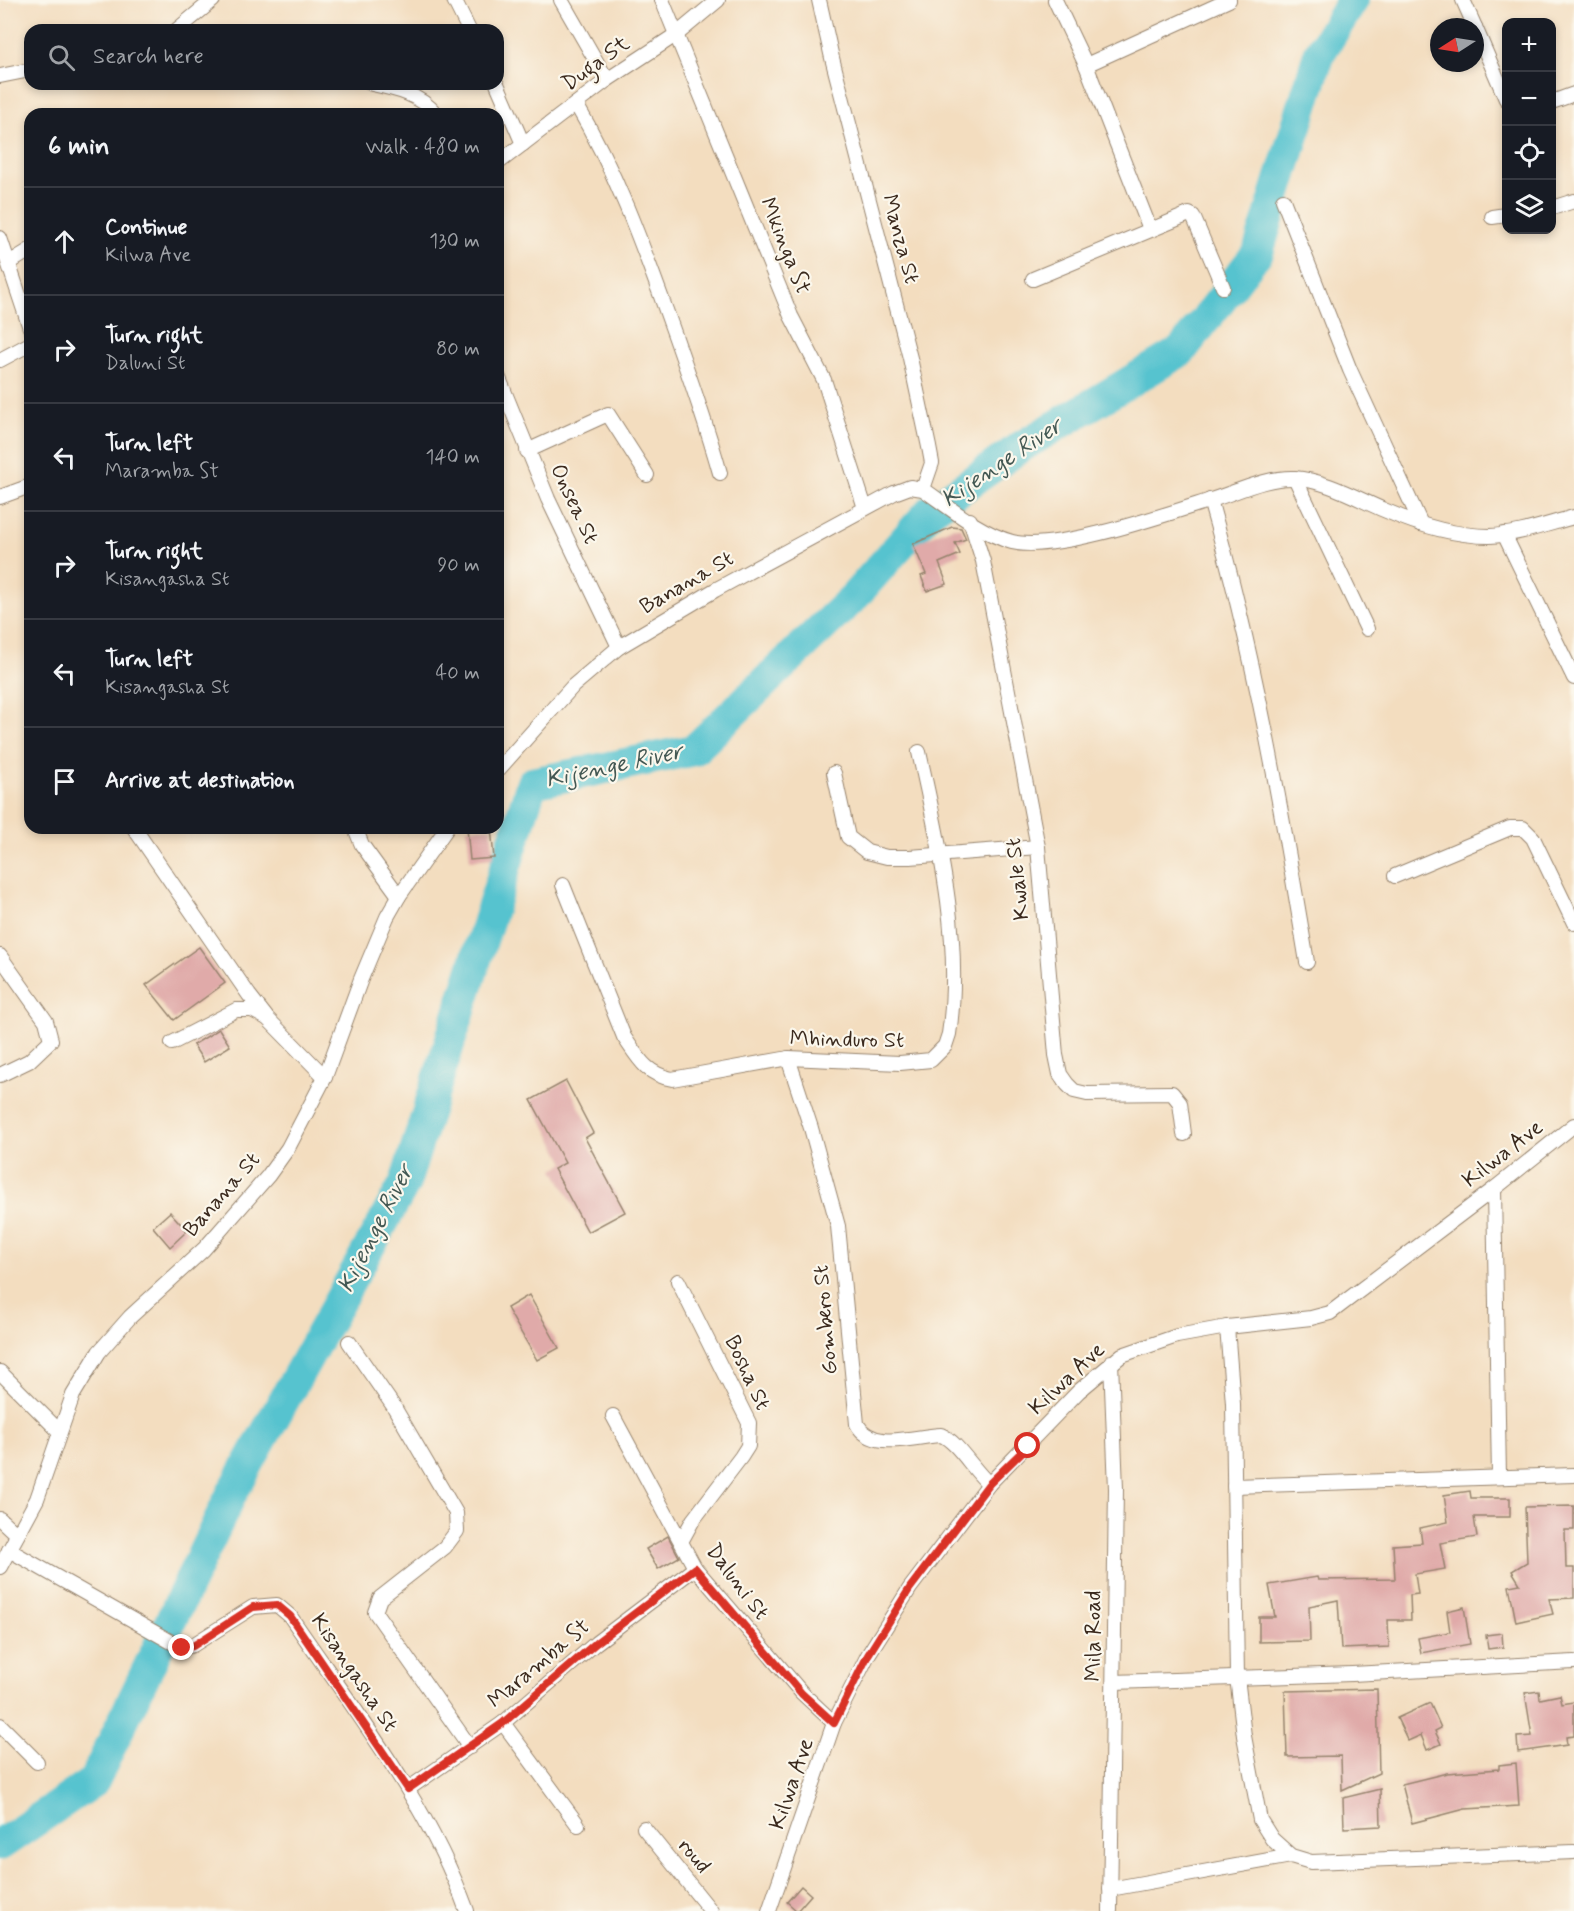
<!DOCTYPE html>
<html lang="en">
<head>
<meta charset="utf-8">
<style>
  :root { --surface:#171b24; --page:#242831; --text:#f1f3f6; --muted:#9ea1a6; --line:#363941 }
  body { margin:0; font-family:Mynerve,sans-serif; background:var(--page); color:var(--text) }
  .controls { position:absolute; right:18px; top:18px; display:grid; overflow:hidden; border-radius:12px; box-shadow:0 3px 9px #0003 }
  .controls button { width:54px; height:54px; display:grid; place-items:center; padding:0; border:0; border-bottom:2px solid var(--line); background:var(--surface); color:var(--text); font:30px sans-serif }
  .compass { position:absolute; left:1430px; top:18px; width:54px; height:54px; border-radius:50%; background:var(--surface); box-shadow:0 3px 9px #0003; rotate:258deg }
  .stop { position:absolute; width:18px; height:18px; margin:-14px; border:4px solid #d93025; border-radius:50%; background:#fff }
  .stop.end { background:#d93025; border-color:#fff; box-shadow:0 2px 6px #0008 }
  .list { margin:0; padding:0; list-style:none }
  h2 { display:flex; justify-content:space-between; align-items:center; height:78px; margin:0; padding:0 24px; font-size:26px }
  h2 small { font-size:20px; font-weight:400; color:var(--muted) }
  .list li { display:grid; grid-template-columns:39px 1fr auto; gap:18px; align-items:center; box-sizing:border-box; height:108px; padding:0 24px; border-top:2px solid var(--line) }
  .list b { display:block; font-size:22px; white-space:nowrap }
  .list p { margin:0; font-size:20px; white-space:nowrap; color:var(--muted) }
  .list em { font-size:20px; font-style:normal; color:var(--muted) }
  .icon { flex:none; width:33px; height:33px; fill:none; stroke:currentColor; stroke-width:2; stroke-linecap:round; stroke-linejoin:round }
  .map { position:relative; flex:none; width:1574px; height:1911px; overflow:hidden }
  .search { position:absolute; background:var(--surface); box-shadow:0 3px 9px #0003; left:24px; top:24px; width:480px; height:66px; display:flex; align-items:center; gap:15px; box-sizing:border-box; padding:0 21px; border-radius:18px; color:var(--muted); font-size:22px }
  .panel { position:absolute; background:var(--surface); box-shadow:0 3px 9px #0003; left:24px; top:108px; width:480px; height:726px; border-radius:18px }
  .map>svg:first-child { display:block }
</style>
</head>
<body>
<div class="map">
<svg width="1574" height="1911" viewBox="0 0 1574 1911">
  <rect width="100%" height="100%" fill="#fbf7ec"/>
  <filter id="ink" filterUnits="userSpaceOnUse"><feTurbulence type="fractalNoise" baseFrequency=".0167" numOctaves="2"/><feDisplacementMap in="SourceGraphic" scale="12" xChannelSelector="R" yChannelSelector="G"/><feConvolveMatrix kernelMatrix="1 2 1 2 8 2 1 2 1" color-interpolation-filters="sRGB"/></filter>
  <filter id="wash" filterUnits="userSpaceOnUse"><feTurbulence type="fractalNoise" baseFrequency=".008" numOctaves="4" result="noise"/><feDisplacementMap in="SourceGraphic" scale="24" xChannelSelector="R" yChannelSelector="G"/><feGaussianBlur stdDeviation="1.35" result="paint"/><feColorMatrix in="noise" values="0 0 0 0 0 0 0 0 0 0 0 0 0 0 0 0 0 1.4 0 .05"/><feComposite in="paint" operator="in"/></filter>
  <g filter="url(#wash)">
    <rect width="100%" height="100%" fill="#f3ddbf"/>
    <g fill="none" stroke-linecap="round" stroke-linejoin="round">
      <path stroke="#57c3cf" stroke-width="32" d="M0,1845L94,1781L232,1493L405,1183L532,783L694,750L854,597L930,511L1019,448L1181,351L1258,252L1319,54L1353,0"/>
    </g>
    <g id="blocks">
      <g fill="#e0aaa9">
        <path d="M952,527L961,528L966,539L955,543L960,554L939,563L947,584L927,591L921,576L926,574L913,544Z"/>
        <path d="M467,828H491L494,858L470,860Z"/>
        <path d="M199,947L225,983L174,1020L146,985Z"/>
        <path d="M219,1029L230,1046L204,1062L193,1045Z"/>
        <path d="M566,1081L593,1133L585,1138L625,1212L588,1232L554,1169L565,1163L531,1100Z"/>
        <path d="M170,1212L187,1231L170,1247L153,1227Z"/>
        <path d="M529,1295L559,1348L537,1360L507,1308Z"/>
        <path d="M1470,1491L1471,1498H1510V1517H1474L1477,1537L1440,1543L1445,1569L1415,1574L1418,1594L1410,1595L1411,1620H1388L1389,1647L1341,1649L1338,1600L1309,1606L1310,1641L1259,1642V1617H1275L1269,1585L1317,1577L1318,1580L1395,1579L1393,1545L1422,1543L1420,1528L1448,1522L1444,1495Z"/>
        <path d="M1574,1506V1530H1565L1566,1568H1574V1598L1549,1599L1553,1614L1516,1622L1509,1586L1520,1584L1512,1571L1527,1562L1525,1507Z"/>
        <path d="M668,1536L679,1557L658,1569L646,1549Z"/>
        <path d="M1464,1607L1470,1644L1421,1653L1418,1638L1450,1632L1447,1611Z"/>
        <path d="M1502,1633L1503,1647L1488,1649L1486,1635Z"/>
        <path d="M1377,1689L1379,1773L1342,1790L1341,1756L1287,1757L1285,1691Z"/>
        <path d="M1539,1691L1540,1699L1560,1695L1562,1704L1574,1702V1736L1566,1737L1567,1745L1518,1752L1517,1737L1532,1736L1525,1693Z"/>
        <path d="M1430,1703L1441,1728L1435,1731L1441,1744L1427,1750L1421,1735L1408,1741L1397,1718Z"/>
        <path d="M1516,1763L1519,1806L1465,1809L1412,1823L1402,1784L1447,1773L1499,1769V1765Z"/>
        <path d="M1380,1789L1381,1826L1344,1828L1343,1798Z"/>
        <path d="M801,1886L811,1895L797,1911L787,1902Z"/>
      </g>
    </g>
  </g>
  <g filter="url(#ink)">
    <use href="#blocks" fill-opacity="0" stroke="#97846e" stroke-width="1.5"/>
    <g fill="none" stroke-linecap="round" stroke-linejoin="round">
      <defs>
        <g id="street">
          <path d="M454,0L469,30"/>
          <path d="M561,0L607,80"/>
          <path d="M662,0L791,316L824,380L865,508"/>
          <path d="M819,0L832,58L910,358L929,447L932,463L923,489"/>
          <path d="M1055,0L1086,65L1150,229"/>
          <path d="M1463,0L1475,27"/>
          <path d="M1475,27L1506,99"/>
          <path d="M177,30L213,0"/>
          <path d="M1086,65L1229,0"/>
          <path d="M0,76L30,70"/>
          <path d="M372,84C396,89 419,94 436,114"/>
          <path d="M497,84L523,144"/>
          <path d="M1552,102L1574,94"/>
          <path d="M576,104C615,170 641,241 667,313C686,366 705,419 720,473"/>
          <path d="M498,163L607,80L677,34L718,0"/>
          <path d="M1283,200L1350,370L1421,524"/>
          <path d="M1552,208L1574,201"/>
          <path d="M1492,217L1506,215"/>
          <path d="M0,238L30,328"/>
          <path d="M9,263L30,250"/>
          <path d="M1033,279L1189,214L1193,216L1223,287"/>
          <path d="M0,360L30,344"/>
          <path d="M498,376L548,499L619,647"/>
          <path d="M527,451L608,414L647,475"/>
          <path d="M1295,478L1367,629"/>
          <path d="M0,497L30,486"/>
          <path d="M1210,500C1254,652 1281,806 1307,962"/>
          <path d="M970,520L983,561L1038,847L1056,1055L1060,1074L1067,1084L1074,1091L1087,1094L1172,1093L1180,1103L1184,1134"/>
          <path d="M1504,534L1574,678"/>
          <path d="M498,770L573,686L619,647L715,590L894,493L910,487L923,489C950,508 980,533 1012,542C1054,553 1167,514 1211,500C1237,492 1266,477 1294,478C1325,480 1356,498 1384,510C1416,524 1454,536 1490,536C1517,535 1547,524 1574,517"/>
          <path d="M834,773L848,837L867,852L887,857H910L1038,847"/>
          <path d="M134,828L249,995L267,1018L325,1077"/>
          <path d="M355,828L362,845L399,896"/>
          <path d="M1395,876L1510,828H1523L1533,838L1574,923"/>
          <path d="M563,885L624,1037C639,1059 646,1074 672,1079L789,1058L900,1063L931,1060L945,1046L949,1034C963,940 939,843 919,752"/>
          <path d="M0,956L46,1021L51,1040L29,1061L0,1075"/>
          <path d="M172,1043L236,1010H252L265,1017"/>
          <path d="M788,1058L811,1128L838,1226L857,1424C872,1452 915,1436 941,1435C957,1441 973,1470 989,1484"/>
          <path d="M1494,1189L1499,1477"/>
          <path d="M678,1281L749,1423L748,1446L741,1457L693,1520L682,1540"/>
          <path d="M1227,1327L1233,1404L1237,1677L1244,1736L1260,1820L1272,1839L1291,1856L1311,1862L1574,1852"/>
          <path d="M349,1342L394,1407L456,1513L457,1531L445,1547L380,1598L375,1612L470,1747"/>
          <path d="M0,1372L59,1431"/>
          <path d="M613,1416L695,1568L802,1693L834,1723"/>
          <path d="M1234,1486L1574,1475"/>
          <path d="M0,1519L17,1535"/>
          <path d="M9,1550L182,1648L193,1645L253,1607L277,1605L290,1616C354,1710 428,1803 467,1911"/>
          <path d="M0,1567L37,1499L73,1395L99,1352L130,1317L204,1249L268,1176L288,1148L325,1077L361,979L387,917L399,896L447,828"/>
          <path d="M1114,1682L1352,1674L1574,1662"/>
          <path d="M503,1723L578,1825"/>
          <path d="M0,1725L37,1762"/>
          <path d="M408,1789L503,1723L596,1643L695,1568"/>
          <path d="M644,1828L711,1911"/>
          <path d="M1110,1889L1291,1856"/>
          <path d="M769,1911L834,1723L868,1655L910,1588L989,1484L1079,1391L1122,1355L1177,1336L1227,1327L1311,1318L1330,1313L1494,1189L1574,1125"/>
          <path d="M1110,1911L1116,1489L1111,1362"/>
        </g>
      </defs>
      <use href="#street" stroke="#97846e" stroke-width="16"/>
      <use href="#street" stroke="#fff" stroke-width="14"/>
    </g>
  </g>
  <g fill="none" stroke-linecap="round" stroke-linejoin="round" filter="url(#ink)">
    <path stroke="#d93025" stroke-width="8" d="M182,1648L193,1646L253,1607L277,1605L290,1616L408,1789L503,1723L596,1643L695,1568L802,1694L834,1723L868,1655L910,1588L989,1484L1028,1446"/>
  </g>
  <g text-anchor="middle" dominant-baseline="central" stroke-width="4.5" stroke-linejoin="round" paint-order="stroke">
    <g font-size="22" fill="#3b2a1e" stroke="#fbf7ec">
      <text transform="translate(596 64) rotate(-36)">Duga St</text>
      <text transform="translate(900 239) rotate(75)">Manza St</text>
      <text transform="translate(785 246) rotate(68)">Mkinga St</text>
      <text transform="translate(574 504) rotate(65)">Onsea St</text>
      <text transform="translate(687 583) rotate(-30)">Banana St</text>
      <text transform="translate(1018 879) rotate(-96)">Kwale St</text>
      <text transform="translate(847 1040) rotate(1)">Mhinduro St</text>
      <text transform="translate(1503 1154) rotate(-38)">Kilwa Ave</text>
      <text transform="translate(222 1195) rotate(-49)">Banana St</text>
      <text transform="translate(826 1320) rotate(-95)">Gombero St</text>
      <text transform="translate(747 1373) rotate(65)">Bosha St</text>
      <text transform="translate(1067 1379) rotate(-43)">Kilwa Ave</text>
      <text transform="translate(737 1582) rotate(53)">Daluni St</text>
      <text transform="translate(1094 1636) rotate(-90)">Mila Road</text>
      <text transform="translate(539 1664) rotate(-40)">Maramba St</text>
      <text transform="translate(354 1673) rotate(56)">Kisangasha St</text>
      <text transform="translate(792 1784) rotate(-71)">Kilwa Ave</text>
      <text transform="translate(694 1856) rotate(51)">roud</text>
    </g>
    <g font-size="24" font-style="italic" fill="#435853" stroke="#fbf7ec">
      <text transform="translate(1002 463) rotate(-34)">Kijenge River</text>
      <text transform="translate(614 766) rotate(-12)">Kijenge River</text>
      <text transform="translate(376 1229) rotate(-63)">Kijenge River</text>
    </g>
  </g>
</svg>
<div class="controls">
<button>+</button>
<button>−</button>
<button><svg class="icon" aria-label="locate" viewBox="0 0 24 24"><circle cx="12" cy="12" r="6"/><path d="M12 2v4M12 18v4M2 12h4M18 12h4"/></svg></button>
<button><svg class="icon" aria-label="layers" viewBox="0 0 24 24"><path d="M12 4l9 5-9 5-9-5zM3 14l9 5 9-5"/></svg></button>
</div>
<svg class="compass" viewBox="-18 -18 36 36"><path d="M0-13l5 13h-10z" fill="#e53935"/><path d="M0 13l5-13h-10z" fill="#9ea1a6"/></svg>
<div class="stop" style="left:1028px;top:1446px"></div>
<div class="stop end" style="left:182px;top:1648px"></div>
<div class="search"><svg class="icon" aria-label="search" viewBox="0 0 24 24"><circle cx="10" cy="10" r="6"/><path d="M15 15l6 6"/></svg>Search here</div>
<section class="panel">
<h2>6 min<small>Walk · 480 m</small></h2>
<ul class="list">
<li><svg class="icon" aria-label="ahead" viewBox="0 0 24 24"><path d="M12 20V5M6 11l6-6 6 6"/></svg><div><b>Continue</b><p>Kilwa Ave</p></div><em>130 m</em></li>
<li><svg class="icon" aria-label="right" viewBox="0 0 24 24"><path d="M7 20v-9h11M14 6l5 5-5 5"/></svg><div><b>Turn right</b><p>Daluni St</p></div><em>80 m</em></li>
<li><svg class="icon" aria-label="left" viewBox="0 0 24 24"><path d="M17 20v-9H6M10 6l-5 5 5 5"/></svg><div><b>Turn left</b><p>Maramba St</p></div><em>140 m</em></li>
<li><svg class="icon" aria-label="right" viewBox="0 0 24 24"><path d="M7 20v-9h11M14 6l5 5-5 5"/></svg><div><b>Turn right</b><p>Kisangasha St</p></div><em>90 m</em></li>
<li><svg class="icon" aria-label="left" viewBox="0 0 24 24"><path d="M17 20v-9H6M10 6l-5 5 5 5"/></svg><div><b>Turn left</b><p>Kisangasha St</p></div><em>40 m</em></li>
<li><svg class="icon" aria-label="arrive" viewBox="0 0 24 24"><path d="M6 21V4h12l-3 4 3 4H6"/></svg><div><b>Arrive at destination</b></div></li>
</ul>
</section>
</div>
</body>
</html>
